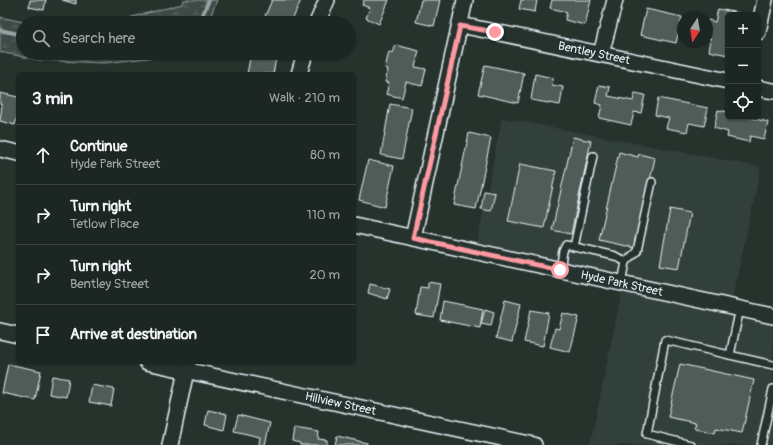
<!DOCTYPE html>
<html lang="en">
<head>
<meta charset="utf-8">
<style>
  :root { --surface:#1c2622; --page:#29322f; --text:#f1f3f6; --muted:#a0a5a5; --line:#3a4340 }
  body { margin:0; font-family:Pangolin,sans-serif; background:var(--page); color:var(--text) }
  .controls { position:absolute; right:12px; top:12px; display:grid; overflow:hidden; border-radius:6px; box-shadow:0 1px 3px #0004 }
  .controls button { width:36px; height:36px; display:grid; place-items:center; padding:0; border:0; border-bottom:1px solid var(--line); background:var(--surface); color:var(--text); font:20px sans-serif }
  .compass { position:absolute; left:677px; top:12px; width:36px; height:36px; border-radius:50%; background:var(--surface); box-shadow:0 1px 3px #0004; rotate:192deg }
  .stop { position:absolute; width:12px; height:12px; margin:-9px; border:3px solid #ff9aa2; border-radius:50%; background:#fff }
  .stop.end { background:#ff9aa2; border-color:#fff; box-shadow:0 1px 4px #0008 }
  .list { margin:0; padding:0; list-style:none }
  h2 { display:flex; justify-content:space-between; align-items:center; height:52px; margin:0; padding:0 16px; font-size:17px }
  h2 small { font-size:13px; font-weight:400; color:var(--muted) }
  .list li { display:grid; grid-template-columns:26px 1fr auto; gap:12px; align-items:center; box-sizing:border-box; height:60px; padding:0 16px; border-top:1px solid var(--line) }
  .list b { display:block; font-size:15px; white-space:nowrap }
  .list p { margin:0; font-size:13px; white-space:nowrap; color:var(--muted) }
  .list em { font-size:13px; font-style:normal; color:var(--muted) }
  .icon { flex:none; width:22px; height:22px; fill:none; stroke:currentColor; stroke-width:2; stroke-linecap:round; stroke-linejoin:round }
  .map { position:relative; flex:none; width:773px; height:445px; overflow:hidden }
  .search { position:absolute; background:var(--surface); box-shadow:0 1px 3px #0004; left:16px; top:16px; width:340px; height:44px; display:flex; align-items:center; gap:10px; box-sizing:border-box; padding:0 14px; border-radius:22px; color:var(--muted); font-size:15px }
  .panel { position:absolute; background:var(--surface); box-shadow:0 1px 3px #0004; left:16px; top:72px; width:340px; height:292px; border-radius:6px }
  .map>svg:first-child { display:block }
</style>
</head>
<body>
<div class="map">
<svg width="773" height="445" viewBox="0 0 773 445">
  <defs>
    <pattern id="wetland-marsh" width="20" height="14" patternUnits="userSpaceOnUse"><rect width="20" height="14" fill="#3e4b47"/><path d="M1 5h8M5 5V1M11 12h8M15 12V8" fill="none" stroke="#5a6562"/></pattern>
  </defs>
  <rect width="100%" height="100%" fill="#26332d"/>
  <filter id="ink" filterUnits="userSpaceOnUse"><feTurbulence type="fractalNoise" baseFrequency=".025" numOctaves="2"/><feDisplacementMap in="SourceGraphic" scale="8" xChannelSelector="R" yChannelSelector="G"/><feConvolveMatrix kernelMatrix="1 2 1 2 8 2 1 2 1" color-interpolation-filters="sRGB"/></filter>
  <g filter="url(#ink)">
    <g fill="#333f3a">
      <path d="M502,118L761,167L732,299L477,244Z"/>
      <path d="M622,291L773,323V445H590Z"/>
    </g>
    <g fill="url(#wetland-marsh)" stroke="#939ea0">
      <path d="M183,0H217L211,15L202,23H109L182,4Z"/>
      <path d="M0,17L28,23H23V53H169L166,56L104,63L38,60L0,52Z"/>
    </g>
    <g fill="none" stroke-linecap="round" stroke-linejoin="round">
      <g stroke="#98a3a5" stroke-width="4">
        <path d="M199,23L209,0"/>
        <path d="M0,30L23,35"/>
        <path d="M99,53L106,55L161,56L164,53"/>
      </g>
    </g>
    <g fill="#505c59" stroke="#e8f1f8">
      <path d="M30,0H46L44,10L29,7Z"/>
      <path d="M62,0H76V4Z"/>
      <path d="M272,0H301L291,23H262Z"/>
      <path d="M364,0H389L379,24L366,18L370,8L362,5Z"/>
      <path d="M421,0H440L434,26L416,22Z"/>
      <path d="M521,0H537L535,12L519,9Z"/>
      <path d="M552,0H591L585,25L565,20L567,12L550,8Z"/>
      <path d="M646,9L682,17L676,43L640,35Z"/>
      <path d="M718,9L739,13L738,15H728V55L709,51L711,39L707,38V23L708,20L715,22Z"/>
      <path d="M396,45L419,51L415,67L426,69L422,86L406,82L402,98L386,94L389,83L385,82L388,69L385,68L389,52L393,53Z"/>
      <path d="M251,53H277L273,74H247Z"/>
      <path d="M485,65L524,73L518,103L478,94Z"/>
      <path d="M535,74L553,78L552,85L563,87L560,105L531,100Z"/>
      <path d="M599,85L610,87L608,96L633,101L635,93L645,95L641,113L634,112L631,125L599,118L602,105L595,103Z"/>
      <path d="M0,93L18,97V113L15,125L0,121L2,105L0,104Z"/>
      <path d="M658,98L708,108L704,126L689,123L687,132L666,128L669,118L655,115Z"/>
      <path d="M390,104L412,108L402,159L381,155Z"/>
      <path d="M718,110L728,112V117H747L768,122L764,139L750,136L749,142L727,137L728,132L714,128Z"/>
      <path d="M469,133L491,138L476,209L454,205Z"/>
      <path d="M573,137L591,141L571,234L552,230Z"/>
      <path d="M619,152L638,157L639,154L655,158L635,248L599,240Z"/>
      <path d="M368,160L394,166L385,207L359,200Z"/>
      <path d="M520,164L556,171L544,228L508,221Z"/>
      <path d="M484,191L495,193L491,211L481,209Z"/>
      <path d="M670,209L690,213L679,268L660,265Z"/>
      <path d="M428,282L440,284L434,318L416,315L420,287L428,288Z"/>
      <path d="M370,284L390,289L387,299L368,293Z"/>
      <path d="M505,300L521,304L512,342L496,338Z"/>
      <path d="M443,301L483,309L480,328L440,320Z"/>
      <path d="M485,309L494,312L491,326L481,324Z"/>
      <path d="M531,310L549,313L543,346L524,342Z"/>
      <path d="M563,313L579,317L570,352L550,347L555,328L559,329Z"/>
      <path d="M8,364L41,371L35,400L2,393Z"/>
      <path d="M680,364L754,380L742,433L716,428L715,433L694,428L696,423L668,417Z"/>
      <path d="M52,376L69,379L66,397L49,394Z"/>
      <path d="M92,385L114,389L111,406L89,402Z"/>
      <path d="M208,410L227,414L224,430L205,425Z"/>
      <path d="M238,415L270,423L265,445H259L260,437L234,431Z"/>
      <path d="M294,428L319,432L318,439L327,440V445H300V443L292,441Z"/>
      <path d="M337,436L367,443V445H335Z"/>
    </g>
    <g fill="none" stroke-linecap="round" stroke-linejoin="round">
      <defs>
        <g id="service">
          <path d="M574,247L593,156"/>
          <path d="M560,270L563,251L566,245L615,256L626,262"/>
          <path d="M622,283L626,262L637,251L652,182"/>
          <path d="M730,355L740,308"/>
          <path d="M691,445L647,434L665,340L773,365"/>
          <path d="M761,445L773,389"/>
        </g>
        <g id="minor">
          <path d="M317,23L327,0"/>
          <path id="s1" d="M460,25L495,32L728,81"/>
          <path d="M758,32L765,0"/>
          <path d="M601,54L615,0"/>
          <path d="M299,74L305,53"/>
          <path d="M758,88L773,91"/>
          <path d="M0,149L18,153"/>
          <path id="s2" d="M354,225L773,316"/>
          <path d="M413,238L465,0"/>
          <path d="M0,331L18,335"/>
          <path id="s3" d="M147,362L534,445"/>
          <path d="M170,445L188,362"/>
        </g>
      </defs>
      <use href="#service" stroke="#e8f1f8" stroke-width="10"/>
      <use href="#minor" stroke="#e8f1f8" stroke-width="18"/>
      <use href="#service" stroke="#26332d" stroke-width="7"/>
      <use href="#minor" stroke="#26332d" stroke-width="15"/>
    </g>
  </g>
  <g fill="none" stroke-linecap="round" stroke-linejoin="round" filter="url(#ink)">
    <path stroke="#ff9aa2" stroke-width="5" d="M495,32L460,26L413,238L560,270"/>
  </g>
  <g text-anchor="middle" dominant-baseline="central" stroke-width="3.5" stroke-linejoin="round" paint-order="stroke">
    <g font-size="12" fill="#e8f1f8" stroke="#26332d">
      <text stroke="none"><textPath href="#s1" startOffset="137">Bentley Street</textPath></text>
      <text stroke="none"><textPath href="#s2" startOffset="274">Hyde Park Street</textPath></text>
      <text stroke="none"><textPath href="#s3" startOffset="198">Hillview Street</textPath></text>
    </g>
  </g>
</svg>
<div class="controls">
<button>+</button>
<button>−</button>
<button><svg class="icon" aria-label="locate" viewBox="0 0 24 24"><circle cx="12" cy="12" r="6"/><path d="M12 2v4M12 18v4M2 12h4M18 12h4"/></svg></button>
</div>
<svg class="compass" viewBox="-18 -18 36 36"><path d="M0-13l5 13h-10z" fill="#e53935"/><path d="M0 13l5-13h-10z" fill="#a0a5a5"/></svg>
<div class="stop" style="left:560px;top:270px"></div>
<div class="stop end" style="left:495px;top:32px"></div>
<div class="search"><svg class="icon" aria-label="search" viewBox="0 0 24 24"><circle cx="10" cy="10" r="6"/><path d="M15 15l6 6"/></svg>Search here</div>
<section class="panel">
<h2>3 min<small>Walk · 210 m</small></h2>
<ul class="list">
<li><svg class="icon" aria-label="ahead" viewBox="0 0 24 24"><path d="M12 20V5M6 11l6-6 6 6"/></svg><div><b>Continue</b><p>Hyde Park Street</p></div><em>80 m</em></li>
<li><svg class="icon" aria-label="right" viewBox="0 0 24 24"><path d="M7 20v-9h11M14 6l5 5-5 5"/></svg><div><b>Turn right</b><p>Tetlow Place</p></div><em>110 m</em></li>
<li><svg class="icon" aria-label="right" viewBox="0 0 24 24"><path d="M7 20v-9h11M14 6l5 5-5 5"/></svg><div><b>Turn right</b><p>Bentley Street</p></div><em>20 m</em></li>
<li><svg class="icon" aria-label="arrive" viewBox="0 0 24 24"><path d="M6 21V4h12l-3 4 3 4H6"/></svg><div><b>Arrive at destination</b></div></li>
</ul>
</section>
</div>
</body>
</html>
